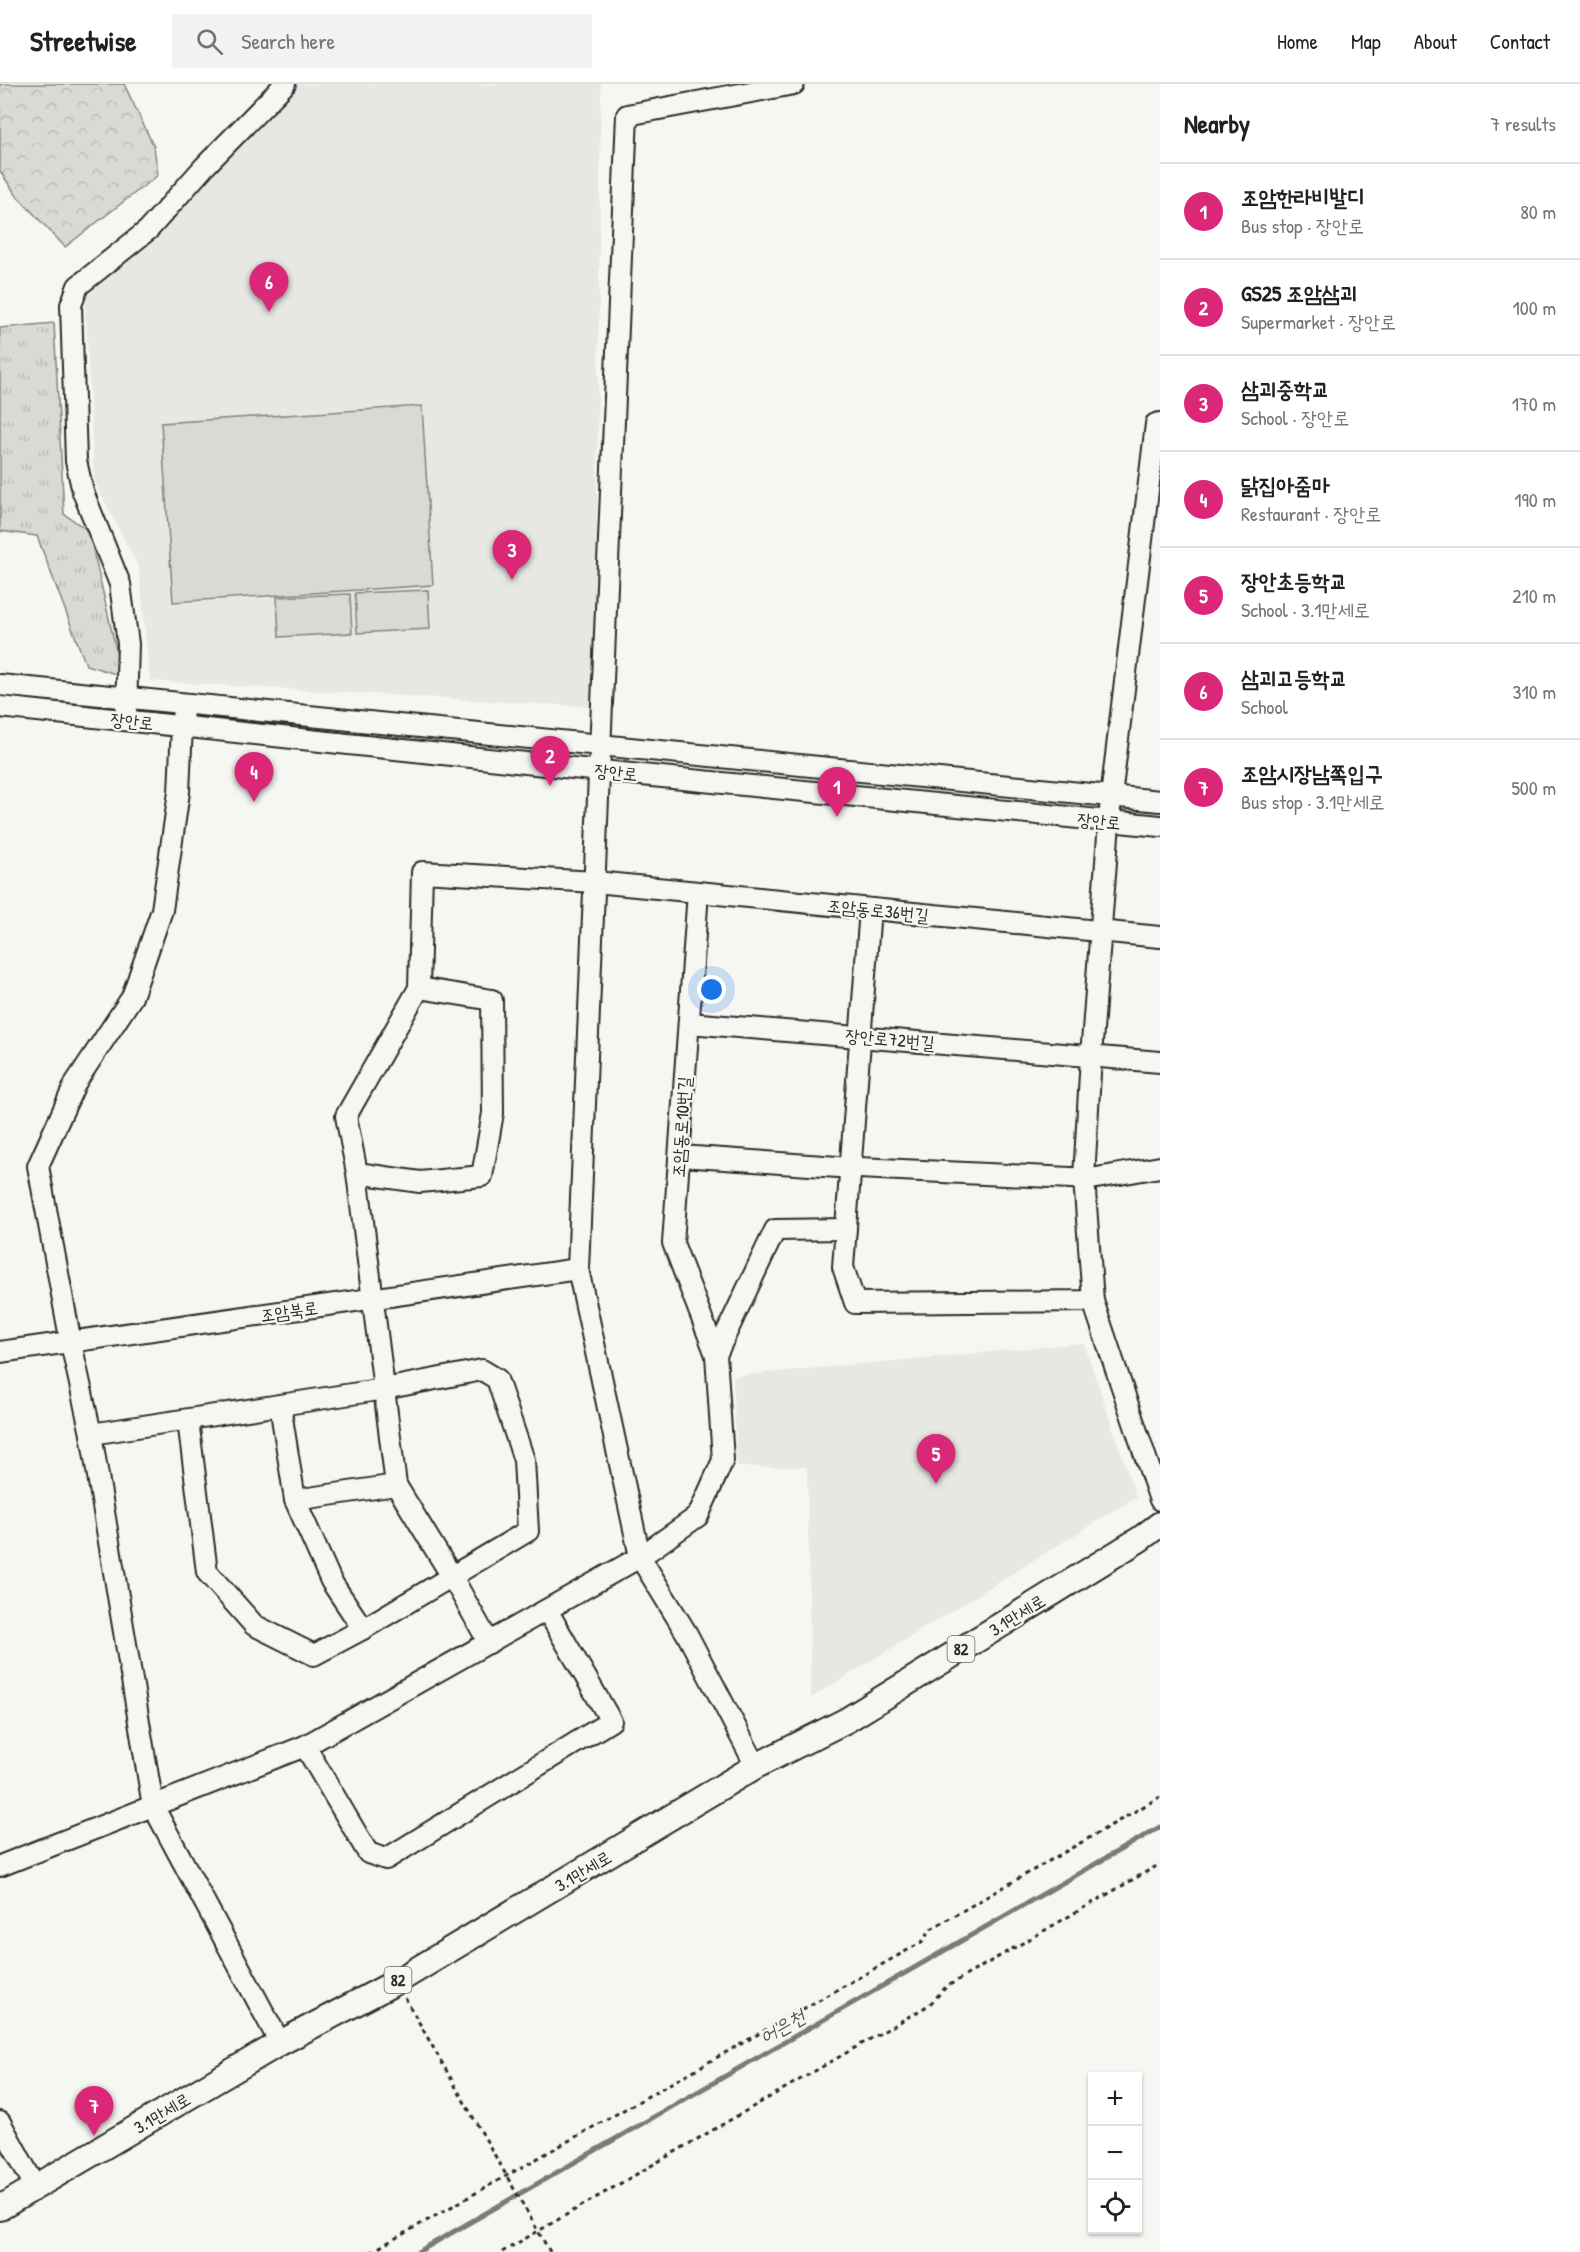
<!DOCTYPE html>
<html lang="en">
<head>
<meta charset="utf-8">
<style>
  :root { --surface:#fff; --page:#f2f2f2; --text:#202124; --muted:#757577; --line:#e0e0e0; --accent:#db2777 }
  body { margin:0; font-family:"Patrick Hand","Poor Story",sans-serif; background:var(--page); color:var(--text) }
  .controls { position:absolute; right:18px; bottom:18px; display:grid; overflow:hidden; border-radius:0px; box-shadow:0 2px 4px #0004 }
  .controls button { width:54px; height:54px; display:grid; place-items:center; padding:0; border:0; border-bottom:2px solid var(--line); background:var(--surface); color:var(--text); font:30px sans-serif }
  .you { position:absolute; left:712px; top:906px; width:21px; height:21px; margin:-15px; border:4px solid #fff; border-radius:50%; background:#1a73e8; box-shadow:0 0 0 9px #1a73e833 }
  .badge { display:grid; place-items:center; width:39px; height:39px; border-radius:50%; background:var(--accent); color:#fff; font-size:20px; font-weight:700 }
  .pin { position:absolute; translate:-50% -50px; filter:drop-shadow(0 2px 3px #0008) }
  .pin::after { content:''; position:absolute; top:32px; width:21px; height:18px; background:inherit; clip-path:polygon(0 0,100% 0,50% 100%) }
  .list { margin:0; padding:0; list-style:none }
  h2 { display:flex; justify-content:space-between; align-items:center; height:78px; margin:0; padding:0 24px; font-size:26px }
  h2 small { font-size:20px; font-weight:400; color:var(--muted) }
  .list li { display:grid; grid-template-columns:39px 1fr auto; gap:18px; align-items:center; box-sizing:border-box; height:96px; padding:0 24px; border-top:2px solid var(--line) }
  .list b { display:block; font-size:22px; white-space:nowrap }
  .list p { margin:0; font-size:20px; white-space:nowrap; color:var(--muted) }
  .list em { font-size:20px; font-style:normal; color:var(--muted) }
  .icon { flex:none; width:33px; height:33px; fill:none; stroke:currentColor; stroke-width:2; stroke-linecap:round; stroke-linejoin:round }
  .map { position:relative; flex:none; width:1160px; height:2168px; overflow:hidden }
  header { display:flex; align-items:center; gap:36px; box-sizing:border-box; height:84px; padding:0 30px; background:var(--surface); border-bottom:2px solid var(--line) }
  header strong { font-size:28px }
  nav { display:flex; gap:33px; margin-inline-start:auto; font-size:21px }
  .search { width:420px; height:54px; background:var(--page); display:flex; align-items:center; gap:15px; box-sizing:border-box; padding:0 21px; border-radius:0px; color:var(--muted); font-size:22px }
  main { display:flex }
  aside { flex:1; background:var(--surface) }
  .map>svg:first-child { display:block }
</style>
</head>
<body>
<header>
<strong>Streetwise</strong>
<div class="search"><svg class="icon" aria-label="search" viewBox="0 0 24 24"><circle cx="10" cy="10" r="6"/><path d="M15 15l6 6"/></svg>Search here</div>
<nav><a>Home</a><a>Map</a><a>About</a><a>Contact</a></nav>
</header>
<main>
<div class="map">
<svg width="1160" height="2168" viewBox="0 0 1160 2168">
  <defs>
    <pattern id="forest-crowns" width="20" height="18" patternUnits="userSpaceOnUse" patternTransform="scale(1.5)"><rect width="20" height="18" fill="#d9d9d5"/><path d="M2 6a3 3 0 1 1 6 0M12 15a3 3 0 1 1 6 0" fill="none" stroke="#babab7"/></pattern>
    <pattern id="park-tufts" width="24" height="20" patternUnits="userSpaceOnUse" patternTransform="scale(1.5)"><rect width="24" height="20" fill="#d9d9d5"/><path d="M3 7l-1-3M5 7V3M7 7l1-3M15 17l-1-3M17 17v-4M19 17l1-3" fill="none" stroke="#babab7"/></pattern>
  </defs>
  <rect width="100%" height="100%" fill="#f6f6f2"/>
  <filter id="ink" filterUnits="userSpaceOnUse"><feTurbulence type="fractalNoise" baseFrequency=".0167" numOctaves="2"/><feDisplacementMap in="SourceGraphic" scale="12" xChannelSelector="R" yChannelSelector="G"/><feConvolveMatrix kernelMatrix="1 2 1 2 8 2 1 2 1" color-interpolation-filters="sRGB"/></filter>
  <g filter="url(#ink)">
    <g fill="#e7e7e3">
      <path d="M295,0H601L595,623L150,597L139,484L94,397L85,215L226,76Z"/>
      <path d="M1084,1259L1136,1413L811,1614L807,1383H737L733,1292Z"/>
    </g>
    <g fill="#d9d9d5" stroke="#828280" stroke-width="1.5">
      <path d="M422,322L433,501L173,518L161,339Z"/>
      <path d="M428,506L430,545L357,549L355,509Z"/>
      <path d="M350,510L352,549L279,553L277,513Z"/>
    </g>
    <path fill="url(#forest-crowns)" stroke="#828280" stroke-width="1.5" d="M0,0H124L154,63L158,91L65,163L17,112L0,87Z"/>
    <path fill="url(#park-tufts)" stroke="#828280" stroke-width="1.5" d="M54,239L64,430L89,447L122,592L86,581L37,452L0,447V244Z"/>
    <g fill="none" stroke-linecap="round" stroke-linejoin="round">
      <path stroke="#7a7a78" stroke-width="5" d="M418,2168L1160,1743"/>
      <defs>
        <g id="minor">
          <path d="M0,601L1160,717"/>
          <path d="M183,620L179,708L162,826L132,913L76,998L38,1082L71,1259L91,1350L153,1722L280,1959"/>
          <path d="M0,623L601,687L1160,742"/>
          <path d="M126,628L128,560L120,500L83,408L76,377L71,221L78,202L148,146L204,83L285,0"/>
          <path d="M870,825L843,1183L855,1219L1093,1217L1084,1094L1091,972L1111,713L1156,340L1160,339"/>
          <path d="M419,904L422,788L595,798L1160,853"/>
          <path d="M689,939L1160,978"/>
          <path d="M680,1072L838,1083L1091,1095L1160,1083"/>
          <path d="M357,1089L420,1098L482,1092L493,1029L492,916L419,904L346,1032L357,1089L396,1401L451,1491L489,1559"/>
          <path d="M1093,1217L1160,1416"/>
          <path d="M0,1268L578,1185"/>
          <path d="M716,1271L775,1146L846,1145"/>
          <path d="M482,1286L497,1295L524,1376L528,1447L363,1545L331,1497L295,1416L280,1321L384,1305Z"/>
          <path d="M188,1336L207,1488L254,1541L314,1571L363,1545"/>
          <path d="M91,1350L280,1321"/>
          <path d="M295,1416L396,1401"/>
          <path d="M305,1662L368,1769L386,1775L611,1637L547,1526"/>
          <path d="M756,1682L687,1550L640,1473L578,1185L627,31L794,0"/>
          <path d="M0,1782L305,1662L640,1473L698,1432L723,1376L716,1271L673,1159L698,808"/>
          <path d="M0,2038L36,2104"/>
        </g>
        <path id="major" d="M0,2124L280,1959L396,1898L756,1682L847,1636L1140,1455L1160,1440"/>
      </defs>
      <use href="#minor" stroke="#2b2b2b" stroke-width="24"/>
      <use href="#major" stroke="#2b2b2b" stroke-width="28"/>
      <g stroke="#2b2b2b" stroke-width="3" stroke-dasharray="4.5 4.5" stroke-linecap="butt">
        <path d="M405,1914L550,2168"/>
        <path d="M371,2168L922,1858L931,1845L1160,1713"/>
        <path d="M502,2168L929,1921L946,1903L1160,1780"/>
      </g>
      <use href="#minor" stroke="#f6f6f2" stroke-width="20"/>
      <use href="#major" stroke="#f6f6f2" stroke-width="24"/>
    </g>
  </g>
  <g text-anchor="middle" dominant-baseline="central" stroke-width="4.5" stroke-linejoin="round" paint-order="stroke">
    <g fill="#f6f6f2" stroke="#686867" stroke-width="1.5">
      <rect x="947.5" y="1552" width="27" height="26" rx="4.5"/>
      <rect x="384.5" y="1883" width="27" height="26" rx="4.5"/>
    </g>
    <g font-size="16" font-weight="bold" fill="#2b2b2b">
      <text x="961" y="1565">82</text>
      <text x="398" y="1896">82</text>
    </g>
    <g font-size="18" fill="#2b2b2b" stroke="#f6f6f2">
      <text transform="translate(132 637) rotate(6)">장안로</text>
      <text transform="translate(616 688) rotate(6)">장안로</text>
      <text transform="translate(1099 737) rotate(5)">장안로</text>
      <text transform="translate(878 826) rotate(6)">조암동로36번길</text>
      <text transform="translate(890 955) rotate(5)">장안로72번길</text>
      <text transform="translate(681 1043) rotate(-86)">조암동로10번길</text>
      <text transform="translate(289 1227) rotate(-8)">조암북로</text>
      <text transform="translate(1017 1531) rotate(-32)">3.1만세로</text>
      <text transform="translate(583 1787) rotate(-31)">3.1만세로</text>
      <text transform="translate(162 2029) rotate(-31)">3.1만세로</text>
    </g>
    <g font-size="20" font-style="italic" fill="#525251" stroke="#f6f6f2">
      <text transform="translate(782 1942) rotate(-30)">어은천</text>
    </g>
  </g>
</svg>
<div class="controls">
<button>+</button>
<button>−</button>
<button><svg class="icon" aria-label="locate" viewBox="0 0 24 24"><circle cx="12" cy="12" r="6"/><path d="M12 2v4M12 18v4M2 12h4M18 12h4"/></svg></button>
</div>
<div class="you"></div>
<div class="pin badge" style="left:837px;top:733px">1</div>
<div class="pin badge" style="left:550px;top:702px">2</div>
<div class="pin badge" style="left:512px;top:496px">3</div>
<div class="pin badge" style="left:254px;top:718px">4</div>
<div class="pin badge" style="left:936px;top:1400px">5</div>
<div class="pin badge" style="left:269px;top:228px">6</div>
<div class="pin badge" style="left:94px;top:2052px">7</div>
</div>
<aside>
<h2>Nearby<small>7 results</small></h2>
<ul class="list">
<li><span class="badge">1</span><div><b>조암한라비발디</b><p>Bus stop · 장안로</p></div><em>80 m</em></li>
<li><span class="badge">2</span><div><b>GS25 조암삼괴</b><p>Supermarket · 장안로</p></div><em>100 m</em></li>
<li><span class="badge">3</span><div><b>삼괴중학교</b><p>School · 장안로</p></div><em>170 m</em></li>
<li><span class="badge">4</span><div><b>닭집아줌마</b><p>Restaurant · 장안로</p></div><em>190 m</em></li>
<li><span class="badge">5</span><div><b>장안초등학교</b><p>School · 3.1만세로</p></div><em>210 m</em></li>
<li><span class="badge">6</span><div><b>삼괴고등학교</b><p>School</p></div><em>310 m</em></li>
<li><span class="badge">7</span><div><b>조암시장남쪽입구</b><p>Bus stop · 3.1만세로</p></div><em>500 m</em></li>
</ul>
</aside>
</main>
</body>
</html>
